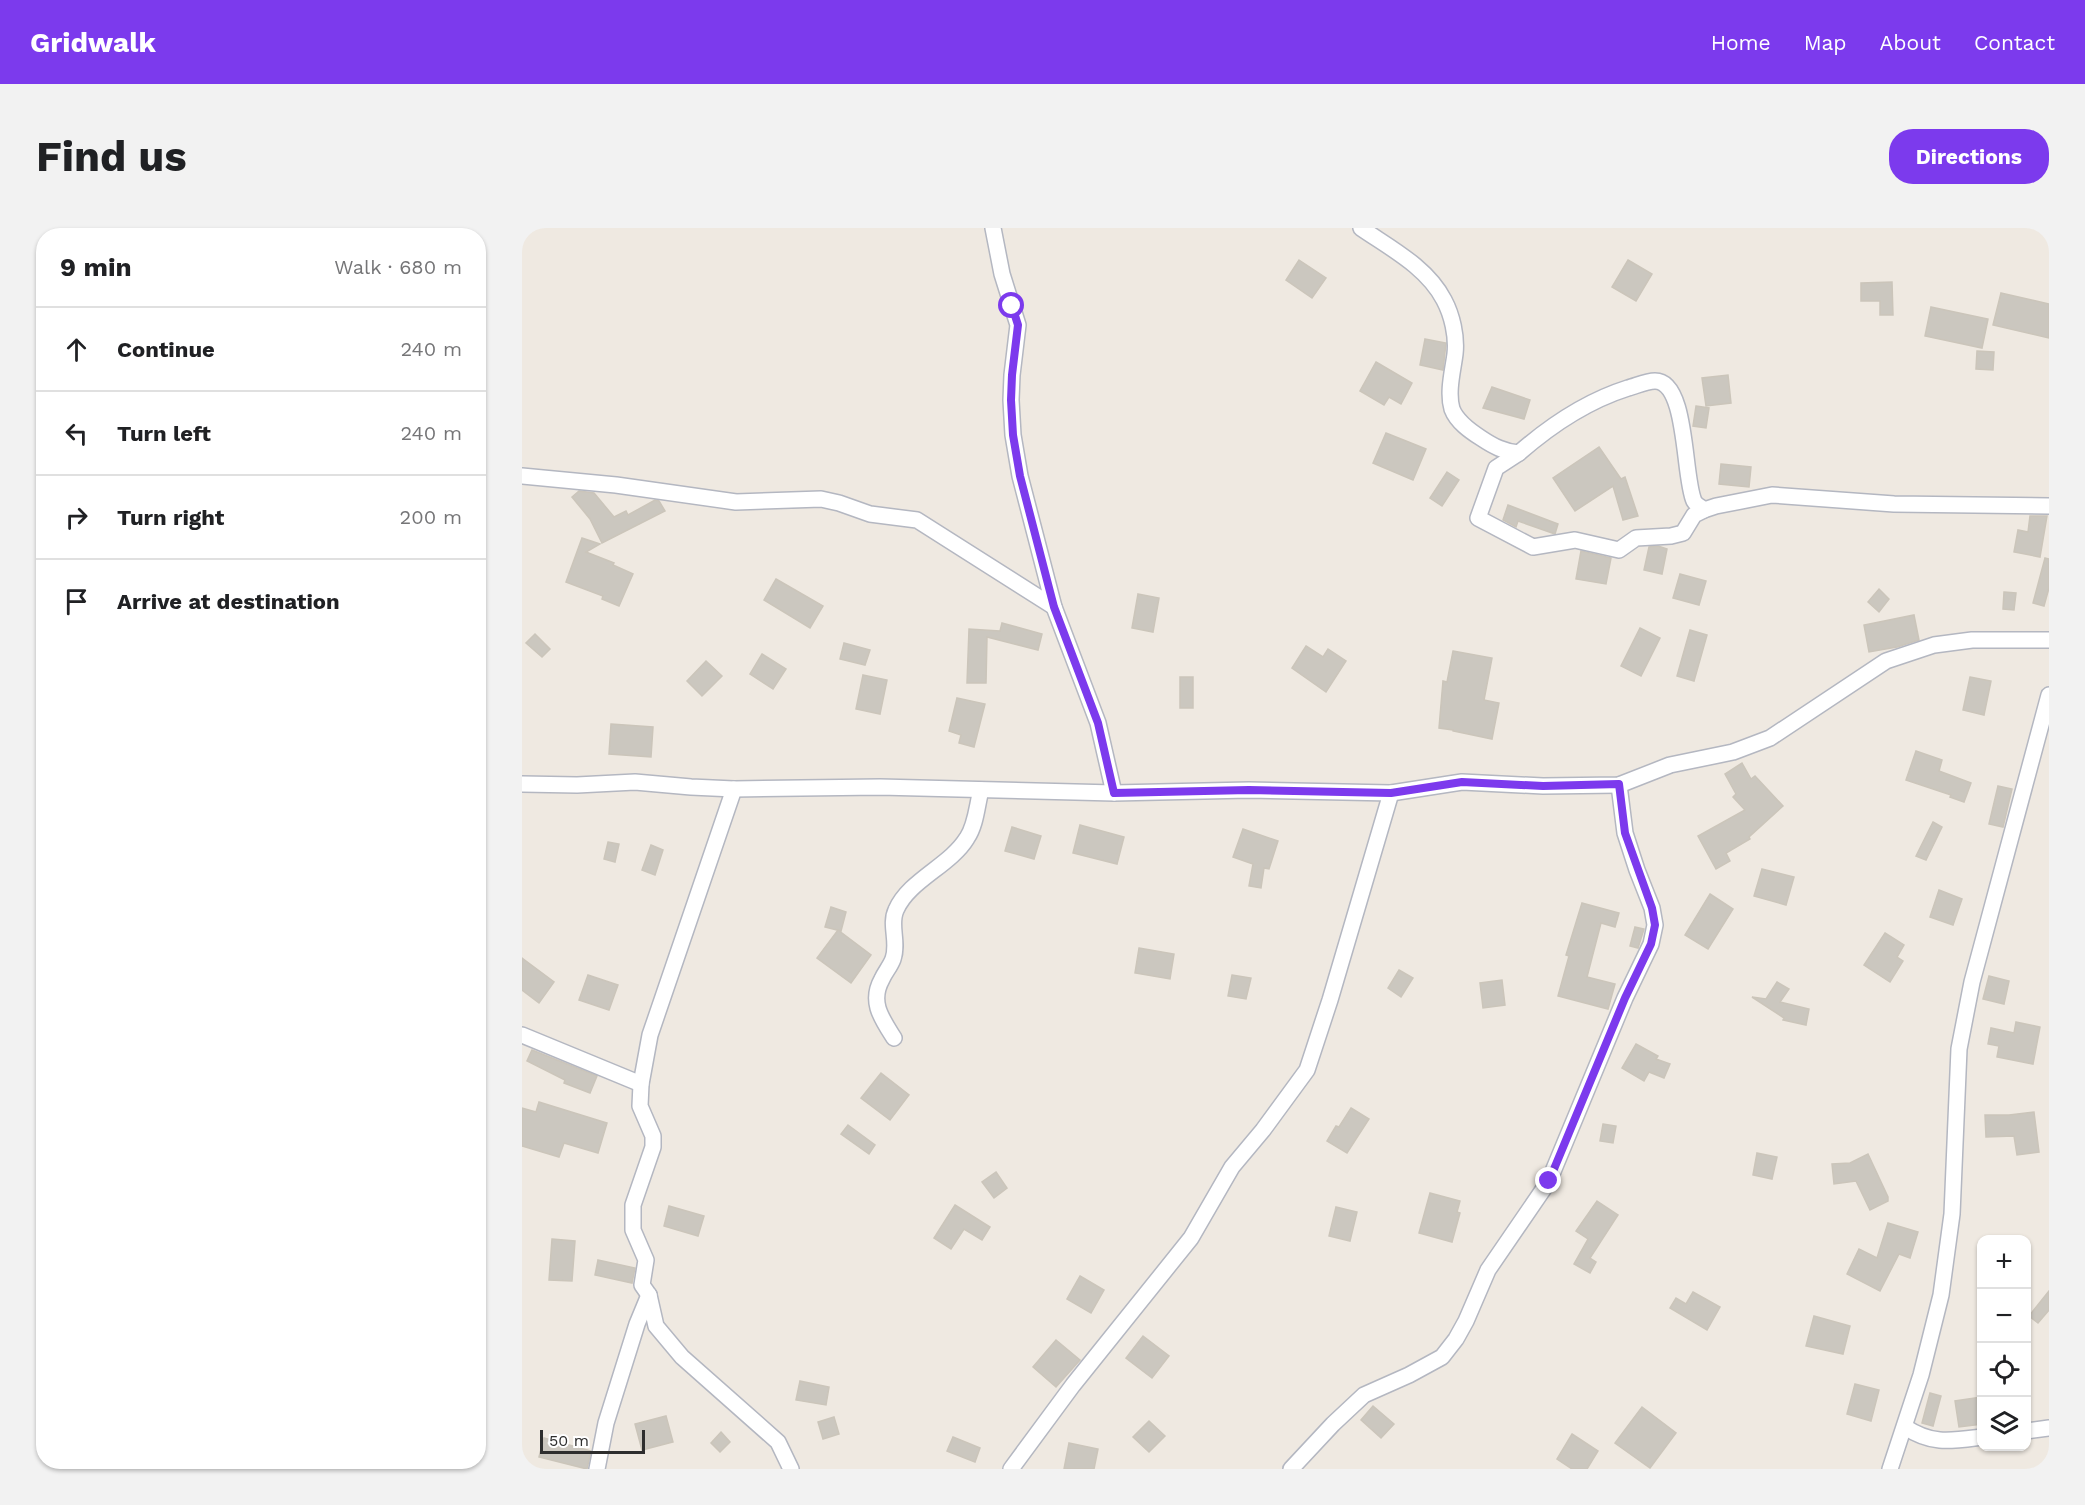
<!DOCTYPE html>
<html lang="en">
<head>
<meta charset="utf-8">
<style>
  :root { --surface:#fff; --page:#f2f2f2; --text:#202124; --muted:#757577; --line:#e0e0e0; --accent:#7c3aed }
  body { margin:0; font-family:"Work Sans",sans-serif; background:var(--page); color:var(--text) }
  .controls { position:absolute; right:18px; bottom:18px; display:grid; overflow:hidden; border-radius:12px; box-shadow:0 2px 4px #0004 }
  .controls button { width:54px; height:54px; display:grid; place-items:center; padding:0; border:0; border-bottom:2px solid var(--line); background:var(--surface); color:var(--text); font:30px sans-serif }
  .scale { position:absolute; left:18px; bottom:15px; width:105px; box-sizing:border-box; padding-left:6px; border:3px solid #2e2e2e; border-top:0; font-size:16px; line-height:21px; white-space:nowrap; color:#2e2e2e; -webkit-text-stroke:4px #fff; paint-order:stroke }
  .stop { position:absolute; width:18px; height:18px; margin:-14px; border:4px solid #7c3aed; border-radius:50%; background:#fff }
  .stop.end { background:#7c3aed; border-color:#fff; box-shadow:0 2px 6px #0008 }
  .list { margin:0; padding:0; list-style:none }
  h2 { display:flex; justify-content:space-between; align-items:center; height:78px; margin:0; padding:0 24px; font-size:26px }
  h2 small { font-size:20px; font-weight:400; color:var(--muted) }
  .list li { display:grid; grid-template-columns:39px 1fr auto; gap:18px; align-items:center; box-sizing:border-box; height:84px; padding:0 24px; border-top:2px solid var(--line) }
  .list b { display:block; font-size:22px; white-space:nowrap }
  .list em { font-size:20px; font-style:normal; color:var(--muted) }
  .icon { flex:none; width:33px; height:33px; fill:none; stroke:currentColor; stroke-width:2; stroke-linecap:round; stroke-linejoin:round }
  .map { position:relative; flex:none; width:1527px; height:1241px; overflow:hidden; border-radius:24px }
  header { display:flex; align-items:center; gap:36px; box-sizing:border-box; height:84px; padding:0 30px; background:var(--accent); color:#fff }
  header strong { font-size:28px }
  nav { display:flex; gap:33px; margin-inline-start:auto; font-size:21px }
  .intro { display:flex; align-items:center; justify-content:space-between; box-sizing:border-box; height:144px; padding:0 36px }
  h1 { margin:0; font-size:42px }
  .button { padding:15px 27px; border-radius:24px; background:var(--accent); color:#fff; font-size:21px; font-weight:700 }
  main { display:flex; gap:36px; padding:0 36px }
  aside { flex:1; background:var(--surface); border-radius:24px; box-shadow:0 2px 4px #0004 }
  .map>svg:first-child { display:block }
</style>
</head>
<body>
<header>
<strong>Gridwalk</strong>
<nav><a>Home</a><a>Map</a><a>About</a><a>Contact</a></nav>
</header>
<div class="intro"><h1>Find us</h1><a class="button">Directions</a></div>
<main>
<aside>
<h2>9 min<small>Walk · 680 m</small></h2>
<ul class="list">
<li><svg class="icon" aria-label="ahead" viewBox="0 0 24 24"><path d="M12 20V5M6 11l6-6 6 6"/></svg><div><b>Continue</b></div><em>240 m</em></li>
<li><svg class="icon" aria-label="left" viewBox="0 0 24 24"><path d="M17 20v-9H6M10 6l-5 5 5 5"/></svg><div><b>Turn left</b></div><em>240 m</em></li>
<li><svg class="icon" aria-label="right" viewBox="0 0 24 24"><path d="M7 20v-9h11M14 6l5 5-5 5"/></svg><div><b>Turn right</b></div><em>200 m</em></li>
<li><svg class="icon" aria-label="arrive" viewBox="0 0 24 24"><path d="M6 21V4h12l-3 4 3 4H6"/></svg><div><b>Arrive at destination</b></div></li>
</ul>
</aside>
<div class="map">
<svg width="1527" height="1241" viewBox="0 0 1527 1241">
  <rect width="100%" height="100%" fill="#efe9e1"/>
  <g fill="#cbc7bf" stroke="#cbc5ba" stroke-width="1.5">
    <path d="M777,32L804,50L790,70L764,52Z"/>
    <path d="M1106,32L1130,46L1114,73L1090,59Z"/>
    <path d="M1370,54L1371,87H1358V73H1339V55Z"/>
    <path d="M1479,65L1527,76V110L1471,97Z"/>
    <path d="M1409,79L1466,91L1460,120L1403,108Z"/>
    <path d="M903,111L924,115L921,142L898,137Z"/>
    <path d="M1455,123L1472,124L1471,142L1454,141Z"/>
    <path d="M854,134L890,155L879,176L867,169L862,177L838,163Z"/>
    <path d="M1206,147L1209,175L1184,178L1180,150Z"/>
    <path d="M970,159L1008,172L1002,191L961,180Z"/>
    <path d="M1174,178L1187,180L1184,200L1171,198Z"/>
    <path d="M864,205L904,221L891,252L851,235Z"/>
    <path d="M1077,219L1099,251L1103,249L1116,288L1101,292L1091,258L1053,283L1031,250Z"/>
    <path d="M1199,236L1229,239L1227,259L1197,256Z"/>
    <path d="M925,244L937,252L920,278L908,270Z"/>
    <path d="M57,263L72,265L92,289L104,283L106,287L133,272L137,273L143,283L80,315L68,291L50,269Z"/>
    <path d="M986,277L1036,296L1033,306L996,293L994,299L981,292Z"/>
    <path d="M1508,288H1525L1518,329L1492,324L1496,302L1506,304Z"/>
    <path d="M60,310L78,316L64,324L92,335L91,337L111,346L97,378L80,371L81,368L44,354Z"/>
    <path d="M1136,318L1145,321L1140,346L1122,342L1127,319Z"/>
    <path d="M1059,323L1089,330L1084,356L1054,351Z"/>
    <path d="M1523,330L1527,331V360L1522,378L1511,375Z"/>
    <path d="M1158,346L1184,353L1177,377L1151,370Z"/>
    <path d="M254,351L301,378L288,400L242,372Z"/>
    <path d="M1357,361L1367,371L1357,384L1346,374Z"/>
    <path d="M1482,364L1494,365L1492,382L1481,381Z"/>
    <path d="M616,366L637,370L631,404L610,400Z"/>
    <path d="M1392,387L1397,412L1375,419L1347,424L1342,397Z"/>
    <path d="M480,395L520,406L516,422L465,409L464,455H445L447,401L478,403Z"/>
    <path d="M1118,400L1138,410L1119,448L1099,438Z"/>
    <path d="M1168,402L1185,407L1172,453L1155,448Z"/>
    <path d="M13,406L28,421L20,429L4,415Z"/>
    <path d="M322,415L348,422L343,437L318,431Z"/>
    <path d="M784,418L801,429L806,421L824,433L804,464L770,440Z"/>
    <path d="M931,423L970,430L962,472L977,475L970,511L931,503V502L917,500L921,453L925,454Z"/>
    <path d="M240,426L264,441L251,461L228,446Z"/>
    <path d="M184,433L200,448L180,468L165,453Z"/>
    <path d="M341,447L365,452L358,486L334,481Z"/>
    <rect x="658" y="449" width="13" height="31"/>
    <path d="M1448,449L1469,453L1462,487L1441,482Z"/>
    <path d="M435,470L463,476L452,519L437,515L439,507L427,503Z"/>
    <path d="M89,496L131,499L129,529L87,526Z"/>
    <path d="M1394,523L1420,532L1417,543L1449,555L1442,574L1428,569L1429,567L1384,552Z"/>
    <path d="M1220,535L1229,551L1233,548L1261,578L1227,609L1228,611L1204,625L1208,633L1194,641L1176,608L1223,582L1211,569L1214,566L1203,546Z"/>
    <path d="M1476,558L1490,561L1481,599L1467,596Z"/>
    <path d="M1411,594L1420,599L1404,632L1394,628Z"/>
    <path d="M558,597L602,609L595,636L551,625Z"/>
    <path d="M490,599L519,608L512,631L483,623Z"/>
    <path d="M721,601L756,613L747,641L742,640L739,660L727,658L731,636L711,629Z"/>
    <path d="M86,614L97,616L93,634L82,631Z"/>
    <path d="M129,617L141,622L133,647L120,642Z"/>
    <path d="M1240,641L1272,649L1264,677L1232,668Z"/>
    <path d="M1417,662L1440,671L1431,697L1408,689Z"/>
    <path d="M1188,666L1211,681L1186,721L1163,707Z"/>
    <path d="M1060,675L1097,685L1093,699L1079,695L1065,749L1093,756L1086,781L1036,768L1047,728L1044,727Z"/>
    <path d="M309,679L324,684L319,703L303,699Z"/>
    <path d="M1113,699L1122,701L1116,720L1108,718Z"/>
    <path d="M316,702L349,727L329,755L295,730Z"/>
    <path d="M1363,705L1382,717L1375,729L1381,733L1368,754L1342,737Z"/>
    <path d="M617,720L652,726L648,751L613,745Z"/>
    <path d="M0,730L32,754L17,775L0,762Z"/>
    <path d="M877,742L891,750L879,769L866,760Z"/>
    <path d="M66,747L96,757L87,782L57,772Z"/>
    <path d="M710,747L729,750L724,771L706,768Z"/>
    <path d="M1467,748L1487,753L1482,776L1461,771Z"/>
    <path d="M980,752L983,777L961,780L958,755Z"/>
    <path d="M1255,754L1267,761L1258,774L1287,781L1284,797L1261,792L1262,790L1230,769L1244,771Z"/>
    <path d="M1494,794L1518,799L1511,836L1475,829L1477,818L1466,816L1469,800L1492,805Z"/>
    <path d="M1114,816L1136,828L1134,831L1148,836L1142,850L1127,844L1122,853L1100,840Z"/>
    <path d="M10,822L75,848L68,865L42,855L43,852L5,833Z"/>
    <path d="M359,845L387,867L368,892L339,870Z"/>
    <path d="M17,874L85,895L76,925L42,915L37,929L0,918V880L14,884Z"/>
    <path d="M829,880L847,891L825,925L805,913L814,898L817,899Z"/>
    <path d="M1512,884L1517,924L1495,927L1492,908L1464,909L1463,887H1487Z"/>
    <path d="M1081,896L1094,898L1091,915L1078,913Z"/>
    <path d="M326,897L353,917L347,926L319,906Z"/>
    <path d="M1235,925L1255,929L1250,951L1231,947Z"/>
    <path d="M1346,926L1366,969V973L1348,982L1334,953L1312,956L1310,936L1328,935Z"/>
    <path d="M474,944L485,960L472,970L460,954Z"/>
    <path d="M908,965L938,973L935,984L938,985L930,1014L897,1005Z"/>
    <path d="M1075,973L1096,987L1068,1030L1074,1034L1068,1045L1052,1036L1066,1011L1054,1003Z"/>
    <path d="M433,977L468,999L460,1012L442,1001L429,1021L412,1010Z"/>
    <path d="M147,978L182,988L176,1008L142,998Z"/>
    <path d="M814,979L835,984L828,1013L807,1008Z"/>
    <path d="M1366,995L1396,1004L1388,1030L1377,1026L1358,1063L1325,1046L1337,1021L1355,1030Z"/>
    <path d="M30,1011L53,1013L50,1053L27,1052Z"/>
    <path d="M76,1032L113,1040L110,1055L73,1047Z"/>
    <path d="M558,1048L582,1062L569,1085L545,1071Z"/>
    <path d="M1527,1063V1082L1516,1095L1507,1088Z"/>
    <path d="M1171,1064L1198,1079L1185,1102L1148,1080L1154,1070L1164,1076Z"/>
    <path d="M1292,1088L1328,1098L1321,1126L1284,1118Z"/>
    <path d="M621,1108L647,1128L630,1150L604,1130Z"/>
    <path d="M534,1112L558,1132L534,1159L511,1139Z"/>
    <path d="M278,1153L307,1159L304,1177L274,1172Z"/>
    <path d="M1333,1156L1357,1162L1349,1193L1325,1186Z"/>
    <path d="M1408,1165L1419,1168L1411,1198L1400,1195Z"/>
    <path d="M1459,1169L1460,1196L1437,1199L1433,1173Z"/>
    <path d="M851,1178L872,1196L859,1210L839,1192Z"/>
    <path d="M1120,1179L1154,1205L1128,1240L1093,1215Z"/>
    <path d="M144,1188L151,1214L120,1222L113,1196Z"/>
    <path d="M312,1189L317,1206L301,1211L296,1194Z"/>
    <path d="M627,1193L643,1208L627,1224L611,1209Z"/>
    <path d="M199,1204L208,1214L198,1224L189,1215Z"/>
    <path d="M1050,1206L1076,1223L1065,1241H1050L1035,1231Z"/>
    <path d="M431,1209L458,1220L453,1234L425,1223Z"/>
    <path d="M22,1210L69,1223L65,1241L17,1229Z"/>
    <path d="M547,1215L576,1221L572,1241H542Z"/>
  </g>
  <g fill="none" stroke-linecap="round" stroke-linejoin="round">
    <defs>
      <g id="minor">
        <path d="M471,0L480,46L496,97L490,147L489,172L491,207L498,248L532,379L576,495L592,565"/>
        <path d="M839,0C868,20 905,39 922,72C930,87 935,108 933,126C931,142 925,164 930,181C935,194 948,203 959,210C971,218 982,224 997,225C1029,197 1065,173 1106,160C1114,158 1124,153 1133,153C1166,153 1161,249 1172,273C1174,277 1179,279 1182,282"/>
        <path d="M997,225L974,240L956,290L1011,319L1053,312L1097,322L1114,310L1149,308L1161,305L1172,287L1182,282L1194,278L1250,267L1372,276L1527,278"/>
        <path d="M0,248L94,257L214,274L299,271L317,275L348,286L395,292L532,379"/>
        <path d="M0,556L55,557L113,554L169,559L212,561L358,559L592,565L727,562L869,565L940,554L1021,558L1097,557L1148,537L1211,524L1248,510L1364,433L1412,417L1450,412H1527"/>
        <path d="M212,561L128,807L119,856L118,878L131,908V919L111,977V1002L124,1032L120,1057L127,1067L134,1098L160,1129L256,1214L269,1241"/>
        <path d="M0,807L119,856"/>
        <path d="M372,810C360,791 347,774 360,751C363,744 368,739 371,731C377,714 367,697 374,682C387,652 428,638 445,610C454,597 455,577 459,562"/>
        <path d="M1383,1199C1410,1217 1429,1213 1460,1209"/>
        <path d="M1504,1203L1527,1200"/>
        <path d="M75,1241L84,1195L115,1096L127,1067"/>
        <path d="M489,1241L551,1157L669,1010L710,939L741,902L785,842L808,772L869,565"/>
        <path d="M769,1241L811,1196L842,1167L887,1147L920,1129L934,1111L944,1093L966,1042L1027,953L1103,770L1129,716L1133,697L1130,680L1115,642L1103,605L1097,557"/>
        <path d="M1368,1241L1399,1147L1419,1067L1430,986L1437,821L1450,754L1527,467"/>
      </g>
    </defs>
    <use href="#minor" stroke="#b4b7c1" stroke-width="18"/>
    <use href="#minor" stroke="#fff" stroke-width="15"/>
  </g>
  <g fill="none" stroke-linecap="round" stroke-linejoin="round">
    <path stroke="#7c3aed" stroke-width="8" d="M490,78L496,97L490,147L489,172L491,207L498,248L532,379L576,495L592,565L727,562L869,565L940,554L1021,558L1097,556L1103,605L1130,680L1133,697L1129,716L1103,770L1027,953"/>
  </g>
</svg>
<div class="controls">
<button>+</button>
<button>−</button>
<button><svg class="icon" aria-label="locate" viewBox="0 0 24 24"><circle cx="12" cy="12" r="6"/><path d="M12 2v4M12 18v4M2 12h4M18 12h4"/></svg></button>
<button><svg class="icon" aria-label="layers" viewBox="0 0 24 24"><path d="M12 4l9 5-9 5-9-5zM3 14l9 5 9-5"/></svg></button>
</div>
<div class="scale">50 m</div>
<div class="stop" style="left:490px;top:78px"></div>
<div class="stop end" style="left:1027px;top:953px"></div>
</div>
</main>
</body>
</html>
